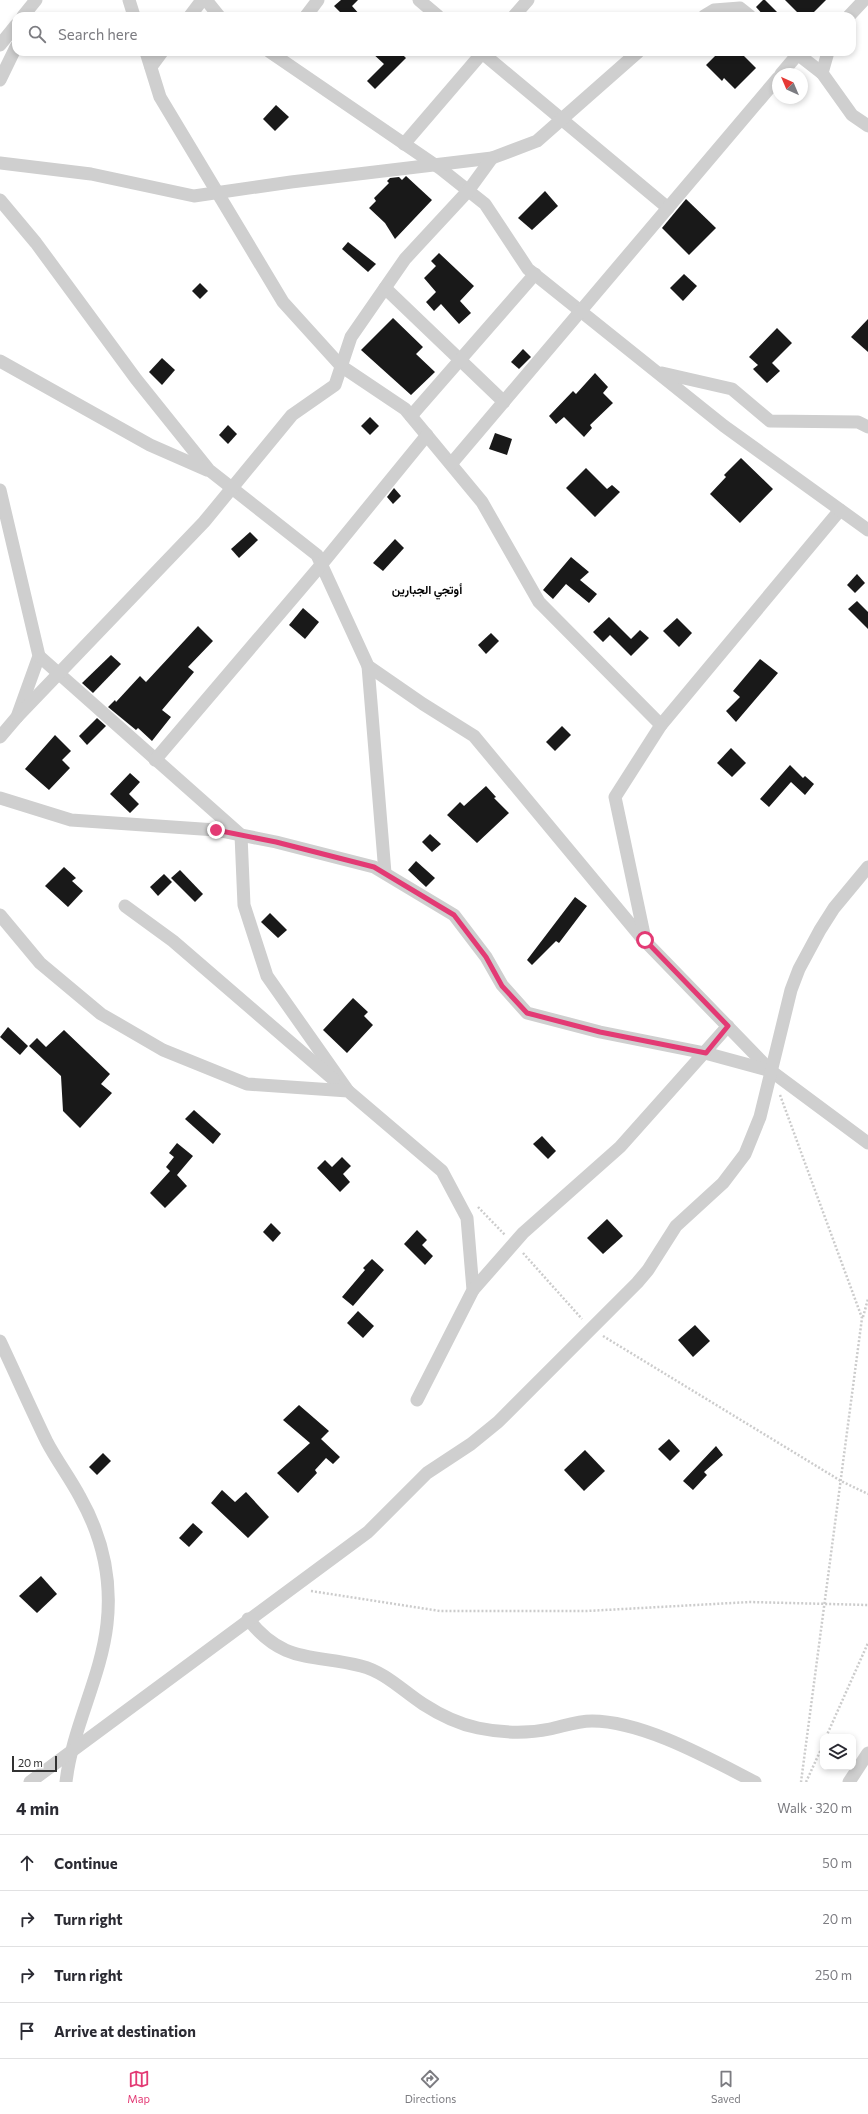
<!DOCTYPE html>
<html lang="en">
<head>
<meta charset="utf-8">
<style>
  :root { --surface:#fff; --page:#f2f2f3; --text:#2b2b33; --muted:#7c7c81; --line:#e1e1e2; --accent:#e33a74 }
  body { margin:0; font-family:Commissioner,Vazirmatn,sans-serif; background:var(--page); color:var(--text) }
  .controls { position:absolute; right:12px; bottom:12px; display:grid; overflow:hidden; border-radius:8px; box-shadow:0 2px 6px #0003 }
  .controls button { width:36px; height:36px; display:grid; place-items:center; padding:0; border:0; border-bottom:1px solid var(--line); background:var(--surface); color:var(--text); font:20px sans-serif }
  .compass { position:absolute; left:772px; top:68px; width:36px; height:36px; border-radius:50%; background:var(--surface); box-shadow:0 2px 6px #0003; rotate:316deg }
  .scale { position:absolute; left:12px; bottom:10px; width:45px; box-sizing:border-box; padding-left:4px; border:2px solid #323232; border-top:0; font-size:11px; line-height:14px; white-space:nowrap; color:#323232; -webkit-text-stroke:3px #fff; paint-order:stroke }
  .stop { position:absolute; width:12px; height:12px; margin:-9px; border:3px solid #e33a74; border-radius:50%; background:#fff }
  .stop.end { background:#e33a74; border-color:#fff; box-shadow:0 1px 4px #0008 }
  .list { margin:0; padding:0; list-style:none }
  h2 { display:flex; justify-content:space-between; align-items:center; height:52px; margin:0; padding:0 16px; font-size:17px }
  h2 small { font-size:13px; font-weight:400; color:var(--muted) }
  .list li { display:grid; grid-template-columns:26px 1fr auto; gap:12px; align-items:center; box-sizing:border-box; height:56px; padding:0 16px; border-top:1px solid var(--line) }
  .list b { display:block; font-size:15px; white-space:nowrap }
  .list em { font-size:13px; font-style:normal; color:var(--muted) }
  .icon { flex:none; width:22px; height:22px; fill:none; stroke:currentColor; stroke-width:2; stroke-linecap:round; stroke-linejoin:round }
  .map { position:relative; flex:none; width:868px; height:1782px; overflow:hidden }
  .search { position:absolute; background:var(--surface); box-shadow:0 2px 6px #0003; left:12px; right:12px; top:12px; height:44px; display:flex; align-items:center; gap:10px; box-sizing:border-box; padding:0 14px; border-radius:12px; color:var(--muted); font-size:15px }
  .sheet { height:276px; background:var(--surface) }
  nav { display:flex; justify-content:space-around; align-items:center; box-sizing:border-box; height:56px; border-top:1px solid var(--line); background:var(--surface); font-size:11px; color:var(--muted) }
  nav a { display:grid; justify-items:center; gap:2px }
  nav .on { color:var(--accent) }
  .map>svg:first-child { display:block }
</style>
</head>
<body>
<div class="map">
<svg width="868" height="1782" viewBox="0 0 868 1782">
  <rect width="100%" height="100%" fill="#fff"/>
  <g fill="#191919">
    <path d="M341,0H358L352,6L361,16H344L334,6Z"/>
    <path d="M763,0H765L781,16H764L756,7Z"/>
    <path d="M785,0H826L810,16H801Z"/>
    <path d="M371,52H400L406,58L375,89L367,81L384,64Z"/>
    <path d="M719,52H740L756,68L735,89L724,78L722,81L706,65Z"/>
    <path d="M276,105L289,117L275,131L263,119Z"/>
    <path d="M406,176L432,200L395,239L385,223L369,208L376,201L374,198L389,183L387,181L390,178L399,177L402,180Z"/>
    <path d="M545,191L558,206L532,230L518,218Z"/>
    <path d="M686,199L716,228L689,255L662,228Z"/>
    <path d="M348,242L376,264L368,272L342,249Z"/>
    <path d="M439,253L474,286L460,301L471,313L459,324L441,304L434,311L426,302L436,292L424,278L436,266L431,261Z"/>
    <path d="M684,274L697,286L683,301L670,288Z"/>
    <path d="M200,283L208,291L200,299L192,291Z"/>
    <path d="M393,318L423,347L416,354L435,372L411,395L361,350Z"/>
    <path d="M868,319V352L851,337Z"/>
    <path d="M777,328L792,343L772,363L780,371L767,383L753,369L758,365L749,357Z"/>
    <path d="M523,349L531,357L519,369L511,362Z"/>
    <path d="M162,358L175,370L162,385L149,372Z"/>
    <path d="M595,373L608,387L603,393L613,403L590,425L592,428L584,437L564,417L556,424L549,416L573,391L576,394Z"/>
    <path d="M370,417L379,426L370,435L361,426Z"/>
    <path d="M228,425L237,434L228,444L219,435Z"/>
    <path d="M495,433L512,439L507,455L489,449Z"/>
    <path d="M741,458L773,489L740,523L710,494L726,477L724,475Z"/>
    <path d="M586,468L607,489L612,485L620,492L595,517L566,488Z"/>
    <path d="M394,488L401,496L393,504L387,497Z"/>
    <path d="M250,532L258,540L239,558L231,549Z"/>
    <path d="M395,539L404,548L383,571L373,563Z"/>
    <path d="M571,557L589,572L580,580L597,594L589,603L566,584L553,599L543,590Z"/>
    <path d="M857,574L865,583L855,593L847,585Z"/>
    <path d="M857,601L868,612V629L848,609Z"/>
    <path d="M303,608L319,622L305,639L289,625Z"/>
    <path d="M609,617L631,639L640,630L649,638L631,656L610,635L603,642L593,632Z"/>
    <path d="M677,618L692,633L679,647L663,631Z"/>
    <path d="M198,626L213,641L188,667L194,672L162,710L171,717L152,741L138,728L136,730L108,707L115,700L116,702L140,676L146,682Z"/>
    <path d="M491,633L499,641L486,654L478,645Z"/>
    <path d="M111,655L121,664L93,693L82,683Z"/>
    <path d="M760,659L778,673L736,722L726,711L740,697L733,691Z"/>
    <path d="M97,718L106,726L87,745L79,736Z"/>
    <path d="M562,726L571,735L555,751L546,742Z"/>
    <path d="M55,735L71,751L62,760L70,768L49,790L25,769Z"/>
    <path d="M731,748L746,763L732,777L717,763Z"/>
    <path d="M790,765L803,778L805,776L814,784L805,795L791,782L769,807L760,799Z"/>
    <path d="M130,773L140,782L129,794L139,804L130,813L110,794Z"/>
    <path d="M486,786L496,797L494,798L509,813L477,843L447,815L460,802L464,806Z"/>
    <path d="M430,834L441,844L432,852L422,842Z"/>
    <path d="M416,861L435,878L426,887L408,870Z"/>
    <path d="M64,867L76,878L72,881L83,891L68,907L45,886Z"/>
    <path d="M180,870L203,894L195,902L171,878Z"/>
    <path d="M164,874L172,882L158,896L150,887Z"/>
    <path d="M575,897L587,906L559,943L556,941L532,965L527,960Z"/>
    <path d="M270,913L287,930L278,938L261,922Z"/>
    <path d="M353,998L368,1012L364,1016L373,1025L347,1053L323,1030Z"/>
    <path d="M8,1027L28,1046L20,1055L0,1037Z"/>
    <path d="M64,1030L110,1074L101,1084L112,1093L80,1128L63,1111L61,1076L29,1046L37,1038L46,1047Z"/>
    <path d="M194,1110L221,1134L213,1144L185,1119Z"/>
    <path d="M542,1136L556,1151L548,1159L533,1144Z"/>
    <path d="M177,1143L193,1156L177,1175L187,1186L165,1208L150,1193L170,1171L166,1167L174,1157L169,1153Z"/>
    <path d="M342,1157L351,1166L343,1174L350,1182L340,1192L317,1168L325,1160L332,1167Z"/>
    <path d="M607,1219L623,1236L603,1254L587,1238Z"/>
    <path d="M271,1223L281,1233L273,1242L263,1232Z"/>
    <path d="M417,1230L427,1240L422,1245L433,1256L425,1265L404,1244Z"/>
    <path d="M372,1259L384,1270L353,1306L342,1297L365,1270L363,1268Z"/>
    <path d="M358,1311L374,1326L363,1338L347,1323Z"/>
    <path d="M695,1325L710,1341L693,1357L678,1340Z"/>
    <path d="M299,1405L329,1431L321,1439L340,1457L333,1464L326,1458L315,1470L317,1473L298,1493L277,1473L310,1443L283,1420Z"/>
    <path d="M669,1439L680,1451L670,1461L658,1449Z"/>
    <path d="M716,1446L723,1455L704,1472L707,1475L693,1490L683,1481Z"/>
    <path d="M585,1450L605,1471L584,1491L564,1470Z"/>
    <path d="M103,1453L111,1461L97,1475L89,1467Z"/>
    <path d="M222,1490L235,1502L246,1492L269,1517L248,1538L211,1503Z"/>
    <path d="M193,1523L203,1532L189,1547L179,1538Z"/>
    <path d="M41,1576L57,1594L37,1613L19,1596Z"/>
  </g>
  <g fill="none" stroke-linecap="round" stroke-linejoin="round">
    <g stroke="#ccc" stroke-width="2.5" stroke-dasharray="2 2" stroke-linecap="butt">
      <path d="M780,1095L862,1318L801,1782"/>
      <path d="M478,1207L505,1235"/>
      <path d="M523,1253L582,1319"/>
      <path d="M863,1317L868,1299"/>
      <path d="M603,1336L841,1481L868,1494"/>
      <path d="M311,1591L440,1611H587L750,1602L868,1605"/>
      <path d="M826,1737L868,1643"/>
      <path d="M806,1782L823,1745"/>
    </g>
    <g stroke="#cfcfcf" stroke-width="13">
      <path d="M129,0L134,16"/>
      <path d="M206,0L219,16"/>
      <path d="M419,0L438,16"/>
      <path d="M23,16L36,0"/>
      <path d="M190,16L202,0"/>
      <path d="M306,16L318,0"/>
      <path d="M514,16L528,0"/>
      <path d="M704,16L714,10L740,8L750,16"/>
      <path d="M849,16L864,0"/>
      <path d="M0,45L16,25"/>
      <path d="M146,52L160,97L283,302L341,366L405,409L482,502L539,602L661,725L840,510"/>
      <path d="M270,52L441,169L485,204L528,269L724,426L868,530"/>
      <path d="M481,52L668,208"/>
      <path d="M795,52L822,73"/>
      <path d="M828,52L822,73L852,115L868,126"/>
      <path d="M151,67L162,52"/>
      <path d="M781,74L798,54"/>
      <path d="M0,80L16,47"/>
      <path d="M404,144L483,52"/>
      <path d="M0,163L91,174L194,196L291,182L492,158L537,141L638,52"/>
      <path d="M0,200L36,243L136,379L209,470L317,555L368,666L423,704L474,736L641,937L771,1071"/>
      <path d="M385,288L504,402"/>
      <path d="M0,361L150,445L207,470"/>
      <path d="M662,373L732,389L770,421L858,422L868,427"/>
      <path d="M411,416L535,274"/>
      <path d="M451,464L778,78"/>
      <path d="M0,490L39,656L17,717L0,737"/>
      <path d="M39,656L241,835L244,905L267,976L348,1091"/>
      <path d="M368,666L385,873"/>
      <path d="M17,717L204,522L292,415L335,385L351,337L405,259L468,191L492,158"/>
      <path d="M155,760L321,565L427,435"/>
      <path d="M0,798L71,820L216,830L276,842L374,867L454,915L486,957L502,985L527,1013L600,1032L705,1053L771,1071L868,1143"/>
      <path d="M125,906L173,941L333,1079"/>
      <path d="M0,915L40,963L101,1014L163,1050L247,1084L348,1091L442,1171L467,1218L473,1290L417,1400"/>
      <path d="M645,939L615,797L661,725"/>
      <path d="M473,1290L523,1233L620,1147L728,1026"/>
      <path d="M0,1341C16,1375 31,1409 47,1442C57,1461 70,1478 80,1497C102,1536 112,1580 107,1624C101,1678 72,1728 66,1782"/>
      <path d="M248,1619C283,1664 313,1654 361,1666C385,1672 403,1691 423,1704C440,1715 458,1724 478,1728C502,1733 526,1734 550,1729C564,1726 577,1721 592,1721C643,1721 710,1759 755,1782"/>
      <path d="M30,1782L368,1532L427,1473L471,1444L498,1422L637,1283L648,1270L676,1226L723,1183L745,1154L760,1117L791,990L799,969L820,930L834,908L868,867"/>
      <path d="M849,1782L868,1753"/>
    </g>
  </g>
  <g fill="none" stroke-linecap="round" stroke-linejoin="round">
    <path stroke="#e33a74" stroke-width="5" d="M216,830L276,842L374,867L454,915L486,957L502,986L527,1013L600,1032L706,1053L728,1026L645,940"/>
  </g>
  <g text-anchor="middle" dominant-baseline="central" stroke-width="4" stroke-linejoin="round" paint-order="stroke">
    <g font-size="12" font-weight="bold" fill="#000" stroke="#fff">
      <text x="427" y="589">أوتجي الجبارين</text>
    </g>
  </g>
</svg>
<div class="controls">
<button><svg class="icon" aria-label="layers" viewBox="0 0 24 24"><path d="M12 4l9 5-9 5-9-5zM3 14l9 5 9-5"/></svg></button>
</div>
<svg class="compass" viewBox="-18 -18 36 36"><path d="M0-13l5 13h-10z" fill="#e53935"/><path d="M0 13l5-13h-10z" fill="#7c7c81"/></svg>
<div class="scale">20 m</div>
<div class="stop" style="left:645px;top:940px"></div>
<div class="stop end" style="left:216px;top:830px"></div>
<div class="search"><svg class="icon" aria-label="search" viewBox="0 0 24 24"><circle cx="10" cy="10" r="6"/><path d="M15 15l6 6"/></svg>Search here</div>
</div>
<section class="sheet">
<h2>4 min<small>Walk · 320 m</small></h2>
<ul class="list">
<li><svg class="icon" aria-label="ahead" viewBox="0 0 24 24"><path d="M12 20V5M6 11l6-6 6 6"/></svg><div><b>Continue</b></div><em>50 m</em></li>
<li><svg class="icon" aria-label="right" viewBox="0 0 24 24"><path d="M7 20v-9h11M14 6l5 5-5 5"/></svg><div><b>Turn right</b></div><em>20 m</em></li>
<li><svg class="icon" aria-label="right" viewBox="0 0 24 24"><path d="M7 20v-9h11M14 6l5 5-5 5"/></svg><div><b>Turn right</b></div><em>250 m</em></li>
<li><svg class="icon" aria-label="arrive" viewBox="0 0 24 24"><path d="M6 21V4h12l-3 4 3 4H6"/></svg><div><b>Arrive at destination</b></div></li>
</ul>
</section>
<nav>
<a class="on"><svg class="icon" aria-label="map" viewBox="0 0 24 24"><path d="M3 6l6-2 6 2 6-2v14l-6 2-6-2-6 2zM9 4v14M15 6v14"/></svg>Map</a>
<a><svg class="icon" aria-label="directions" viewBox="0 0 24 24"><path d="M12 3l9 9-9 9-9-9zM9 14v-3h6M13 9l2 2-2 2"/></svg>Directions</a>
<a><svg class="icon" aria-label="saved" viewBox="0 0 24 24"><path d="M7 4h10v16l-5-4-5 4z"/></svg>Saved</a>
</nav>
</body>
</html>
